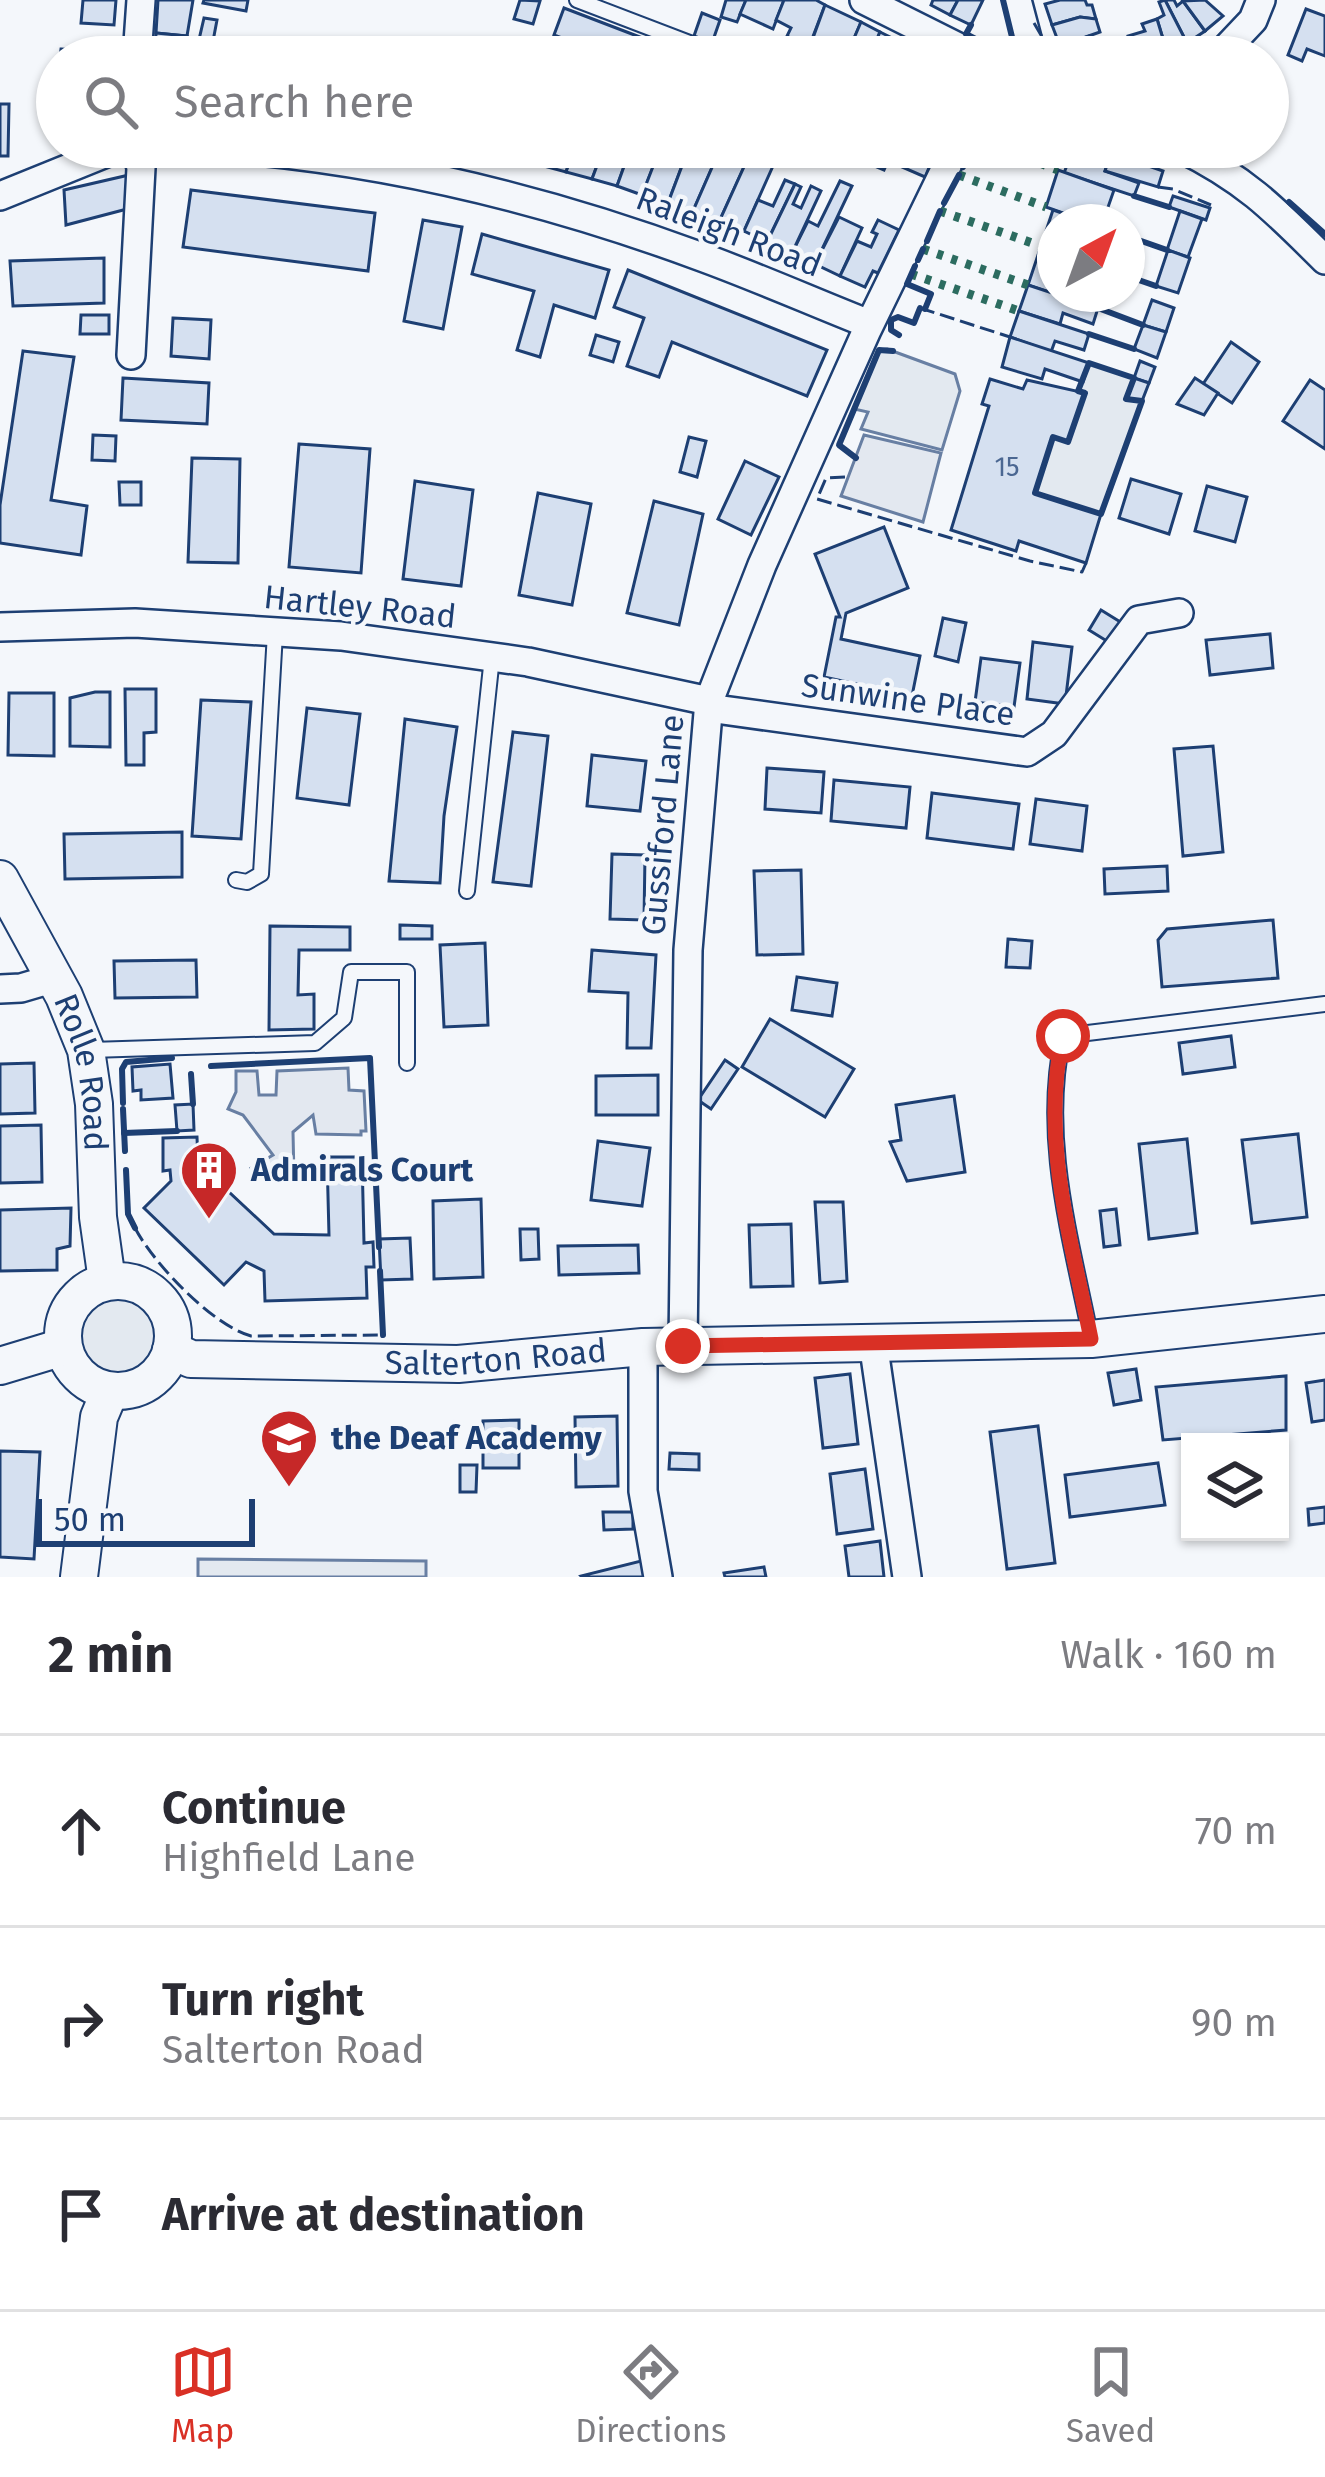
<!DOCTYPE html>
<html lang="en">
<head>
<meta charset="utf-8">
<style>
  :root { --surface:#fff; --page:#f2f2f3; --text:#2b2b33; --muted:#7c7c81; --line:#e1e1e2; --accent:#d93025 }
  body { margin:0; font-family:"Fira Sans",sans-serif; background:var(--page); color:var(--text) }
  .controls { position:absolute; right:36px; bottom:36px; display:grid; overflow:hidden; border-radius:0px; box-shadow:0 3px 9px #0004 }
  .controls button { width:108px; height:108px; display:grid; place-items:center; padding:0; border:0; border-bottom:3px solid var(--line); background:var(--surface); color:var(--text); font:60px sans-serif }
  .compass { position:absolute; left:1037px; top:204px; width:108px; height:108px; border-radius:50%; background:var(--surface); box-shadow:0 3px 9px #0004; rotate:41deg }
  .scale { position:absolute; left:36px; bottom:30px; width:219px; box-sizing:border-box; padding-left:12px; border:6px solid #1d3f73; border-top:0; font-size:33px; line-height:42px; white-space:nowrap; color:#1d3f73; -webkit-text-stroke:9px #f4f7fb; paint-order:stroke }
  .stop { position:absolute; width:36px; height:36px; margin:-27px; border:9px solid #d93025; border-radius:50%; background:#fff }
  .stop.end { background:#d93025; border-color:#fff; box-shadow:0 3px 12px #0008 }
  .list { margin:0; padding:0; list-style:none }
  h2 { display:flex; justify-content:space-between; align-items:center; height:156px; margin:0; padding:0 48px; font-size:51px }
  h2 small { font-size:39px; font-weight:400; color:var(--muted) }
  .list li { display:grid; grid-template-columns:78px 1fr auto; gap:36px; align-items:center; box-sizing:border-box; height:192px; padding:0 48px; border-top:3px solid var(--line) }
  .list b { display:block; font-size:45px; white-space:nowrap }
  .list p { margin:0; font-size:39px; white-space:nowrap; color:var(--muted) }
  .list em { font-size:39px; font-style:normal; color:var(--muted) }
  .icon { flex:none; width:66px; height:66px; fill:none; stroke:currentColor; stroke-width:2; stroke-linecap:round; stroke-linejoin:round }
  .map { position:relative; flex:none; width:1325px; height:1577px; overflow:hidden }
  .search { position:absolute; background:var(--surface); box-shadow:0 3px 9px #0004; left:36px; right:36px; top:36px; height:132px; display:flex; align-items:center; gap:30px; box-sizing:border-box; padding:0 42px; border-radius:66px; color:var(--muted); font-size:45px }
  .sheet { height:732px; background:var(--surface) }
  nav { display:flex; justify-content:space-around; align-items:center; box-sizing:border-box; height:168px; border-top:3px solid var(--line); background:var(--surface); font-size:33px; color:var(--muted) }
  nav a { display:grid; justify-items:center; gap:6px }
  nav .on { color:var(--accent) }
  .map>svg:first-child { display:block }
</style>
</head>
<body>
<div class="map">
<svg width="1325" height="1577" viewBox="0 0 1325 1577">
  <rect width="100%" height="100%" fill="#f4f7fb"/>
  <g fill="#e3e9f0" stroke="#687fa3" stroke-width="3">
    <path d="M887,349L955,374L960,391L942,450L861,429L868,412L854,409L879,350Z"/>
    <path d="M1089,363L1134,378L1127,398L1142,401L1101,514L1035,493L1053,437L1068,441L1085,394L1078,391Z"/>
    <circle cx="119" cy="1335" r="40"/>
    <path d="M198,1559L426,1561V1577H198Z"/>
  </g>
  <g fill="#e3e8f0" stroke="#687fa3" stroke-width="3">
    <path d="M864,435L941,453L923,522L841,496Z"/>
    <path d="M348,1068L349,1090L364,1091L366,1131H361V1135L316,1134L313,1115L293,1132L294,1177L276,1176L275,1168L257,1177L251,1168L273,1155L243,1115L228,1109L236,1092V1071H257L259,1095H276L277,1071Z"/>
  </g>
  <g fill="#d5e0f0" stroke="#1d3f73" stroke-width="3">
    <path d="M83,0H116L114,25L81,23Z"/>
    <path d="M158,0H193L187,36L156,33Z"/>
    <path d="M204,0H248L246,11L203,3Z"/>
    <path d="M520,0L540,1L533,24L514,19Z"/>
    <path d="M726,0H746L737,22L721,17Z"/>
    <path d="M746,0H784L773,29L740,14Z"/>
    <path d="M784,0H816L825,5L809,47L787,36L791,28L776,20Z"/>
    <path d="M933,0H958L950,15L931,5Z"/>
    <path d="M958,0H983L971,25L950,15Z"/>
    <path d="M1060,0H1085L1087,5H1092L1096,19L1080,17L1052,25L1045,4Z"/>
    <path d="M1165,0H1174L1177,6L1183,1L1205,31L1187,43Z"/>
    <path d="M1165,0L1187,43L1167,52L1157,19L1164,15L1159,2Z"/>
    <path d="M1205,0L1223,16L1205,31L1183,1Z"/>
    <path d="M825,5L861,22L847,55L834,50L830,57L815,50L811,57H806Z"/>
    <path d="M564,8L692,57H611L554,35Z"/>
    <path d="M1306,9L1325,16V56L1307,49L1302,61L1288,55Z"/>
    <path d="M702,13L720,20L712,43L694,36Z"/>
    <path d="M1080,17L1096,19L1100,32L1060,46L1052,25Z"/>
    <path d="M204,18L217,20L210,57H195Z"/>
    <path d="M1157,19L1167,52L1133,57L1128,36L1145,31L1142,24Z"/>
    <path d="M861,22L880,32L869,57H846Z"/>
    <path d="M880,32L900,42L893,57H869Z"/>
    <path d="M156,33L187,36L184,54L155,52Z"/>
    <path d="M1089,36L1094,44L1103,40L1115,57H1068L1060,46Z"/>
    <path d="M224,39L239,42L236,57H210L211,50L222,53Z"/>
    <path d="M900,42L924,53L922,57H893Z"/>
    <path d="M294,43L319,48L317,57H291Z"/>
    <path d="M61,49L114,52V57H60Z"/>
    <path d="M0,104H9L8,156H0Z"/>
    <path d="M490,147H519L516,158L488,152Z"/>
    <path d="M519,147H547L540,165L516,158Z"/>
    <path d="M547,147H575L566,172L540,165Z"/>
    <path d="M575,147H604L592,179L566,172Z"/>
    <path d="M604,147L616,151L617,147H631L617,186L592,179Z"/>
    <path d="M631,147H661L642,195L617,186Z"/>
    <path d="M677,147H689L668,203L642,195L659,151L674,155Z"/>
    <path d="M707,147H721L693,211L668,203L685,158L700,164Z"/>
    <path d="M721,147L738,150L740,147H753L719,222L693,211Z"/>
    <path d="M753,147L781,148L744,231L719,222Z"/>
    <path d="M871,147H894L884,170L865,162Z"/>
    <path d="M1074,147L1090,151L1099,147L1111,153L1105,171L1139,183L1134,196L1064,173Z"/>
    <path d="M909,153L931,163L925,177L902,167Z"/>
    <path d="M1111,153L1163,171L1158,187L1105,171Z"/>
    <path d="M1058,170L1114,190L1106,213L1093,209L1088,222L1046,207Z"/>
    <path d="M129,175L127,209L66,225L64,190Z"/>
    <path d="M785,180L795,184L767,242L744,231L758,200L773,206Z"/>
    <path d="M840,181L852,186L815,264L792,253L808,221L818,226Z"/>
    <path d="M795,184L801,187L793,204L801,208L811,186L821,191L792,253L767,242Z"/>
    <path d="M191,190L375,213L368,271L183,247Z"/>
    <path d="M1173,196L1210,208L1206,220L1169,207Z"/>
    <path d="M1053,210L1089,222H1055V251L1041,246Z"/>
    <path d="M1180,211L1202,219L1188,257L1167,250Z"/>
    <path d="M839,217L862,228L840,276L815,264Z"/>
    <path d="M423,220L462,227L443,329L404,321Z"/>
    <path d="M878,220L899,230L878,273L873,271L865,287L840,276L857,241L871,247L877,234L872,232Z"/>
    <path d="M482,234L609,270L595,318L554,305L540,357L517,350L534,291L472,274Z"/>
    <path d="M1041,246L1055,251V294H1090L1087,304L1063,297L1028,285Z"/>
    <path d="M1168,250L1190,258L1178,293L1156,286Z"/>
    <path d="M104,258V303L13,306L10,261Z"/>
    <path d="M628,270L827,350L807,396L672,342L659,377L627,366L644,318L614,307Z"/>
    <path d="M1028,285L1098,308L1093,324L1063,313L1060,324L1019,311Z"/>
    <path d="M1152,300L1174,308L1166,332L1143,325Z"/>
    <path d="M1019,311L1089,334L1084,350L1055,341L1051,352L1010,337Z"/>
    <path d="M81,315H109V334H80Z"/>
    <path d="M173,318L211,320L209,359L171,356Z"/>
    <path d="M1143,325L1166,332L1157,358L1134,349Z"/>
    <path d="M596,335L619,342L613,362L590,355Z"/>
    <path d="M1010,337L1089,363L1083,382L1045,369L1042,379L1002,367Z"/>
    <path d="M1231,342L1259,362L1232,403L1203,384Z"/>
    <path d="M23,351L74,357L51,500L87,506L81,555L0,543V505Z"/>
    <path d="M1140,361L1155,367L1149,383L1134,378Z"/>
    <path d="M123,378L209,383L207,424L121,420Z"/>
    <path d="M1134,378L1149,383L1142,401L1126,399Z"/>
    <path d="M1195,378L1218,393L1204,415L1177,404Z"/>
    <path d="M990,379L1023,389L1027,380L1085,393L1068,442L1053,437L1035,493L1101,514L1086,563L1019,541L1016,551L951,530L989,406L982,404Z"/>
    <path d="M1310,380L1325,390V449L1283,421Z"/>
    <path d="M93,435L116,436L115,461L92,460Z"/>
    <path d="M689,437L706,441L697,477L680,472Z"/>
    <path d="M299,444L370,449L361,573L289,567Z"/>
    <path d="M192,458L240,459L238,563L188,562Z"/>
    <path d="M745,461L779,477L751,535L718,519Z"/>
    <path d="M1131,479L1181,494L1169,534L1119,518Z"/>
    <path d="M415,481L473,490L461,586L403,579Z"/>
    <path d="M119,482H141V505H120Z"/>
    <path d="M1207,486L1247,497L1235,542L1195,531Z"/>
    <path d="M538,493L591,504L572,605L519,595Z"/>
    <path d="M654,501L703,514L679,625L627,613Z"/>
    <path d="M884,527L908,588L846,613L841,639L920,656L912,696L824,677L836,617H840L815,554Z"/>
    <path d="M1101,610L1122,623L1110,643L1089,630Z"/>
    <path d="M943,618L966,623L958,662L935,656Z"/>
    <path d="M1270,634L1273,668L1210,675L1206,640Z"/>
    <path d="M1033,642L1072,647L1065,704L1027,699Z"/>
    <path d="M981,658L1020,663L1014,707L975,702Z"/>
    <path d="M125,689H156V732L144,733V765H126Z"/>
    <path d="M95,692H110V747L70,746V698Z"/>
    <path d="M9,693H54V756L8,755Z"/>
    <path d="M201,700L251,702L241,839L192,836Z"/>
    <path d="M307,708L360,714L349,805L297,798Z"/>
    <path d="M405,719L457,727L444,816L440,883L389,881Z"/>
    <path d="M513,732L548,736L531,886L493,882Z"/>
    <path d="M1213,746L1223,852L1183,856L1174,749Z"/>
    <path d="M592,755L646,761L640,811L587,806Z"/>
    <path d="M767,768L824,772L821,813L765,809Z"/>
    <path d="M834,780L910,787L906,828L831,821Z"/>
    <path d="M932,793L1019,804L1013,849L927,838Z"/>
    <path d="M1036,799L1087,806L1082,851L1030,844Z"/>
    <path d="M182,832V877L65,879L64,834Z"/>
    <path d="M612,854L645,855L644,920L610,919Z"/>
    <path d="M1167,866L1168,891L1105,894L1104,869Z"/>
    <path d="M801,870L803,954L757,955L754,871Z"/>
    <path d="M1273,920L1278,978L1162,987L1158,940L1167,929Z"/>
    <path d="M400,925L432,926V939H400Z"/>
    <path d="M270,926L350,927V950H299L298,995L314,994V1029L269,1030Z"/>
    <path d="M1008,939L1032,941L1030,968L1006,967Z"/>
    <path d="M485,943L488,1025L444,1027L440,945Z"/>
    <path d="M592,950L656,955L651,1048H627L628,993L589,991Z"/>
    <path d="M196,960L197,997L115,998L114,961Z"/>
    <path d="M797,977L837,983L832,1016L792,1010Z"/>
    <path d="M770,1019L854,1069L825,1117L742,1067Z"/>
    <path d="M1231,1036L1235,1067L1183,1074L1179,1043Z"/>
    <path d="M725,1060L738,1069L711,1109L698,1100Z"/>
    <path d="M34,1063L35,1113L0,1114V1064Z"/>
    <path d="M170,1064L173,1098L141,1100V1090L133,1091L132,1067Z"/>
    <path d="M658,1075V1115H596V1076Z"/>
    <path d="M954,1096L965,1172L907,1181L890,1142L901,1140L896,1105Z"/>
    <path d="M193,1104L194,1130L177,1131L175,1105Z"/>
    <path d="M41,1125L42,1182L0,1183V1126Z"/>
    <path d="M1298,1134L1307,1217L1252,1223L1242,1140Z"/>
    <path d="M197,1137L198,1163L274,1234L329,1235L327,1157H362L364,1243L373,1242L374,1267H366L367,1298L265,1301L264,1271L246,1262L224,1285L144,1208L171,1181L170,1170L163,1171V1138Z"/>
    <path d="M1187,1139L1197,1233L1149,1239L1139,1144Z"/>
    <path d="M598,1141L650,1148L642,1206L591,1200Z"/>
    <path d="M481,1199L483,1277L434,1279L433,1201Z"/>
    <path d="M815,1202H843L847,1281L820,1283Z"/>
    <path d="M71,1208L70,1246L57,1249V1270L0,1271V1210Z"/>
    <path d="M1116,1209L1120,1245L1104,1247L1100,1211Z"/>
    <path d="M791,1224L793,1286L751,1287L749,1225Z"/>
    <path d="M520,1229H538L539,1259L521,1260Z"/>
    <path d="M410,1238L412,1279L381,1280L379,1239Z"/>
    <path d="M638,1245L639,1273L559,1275L558,1246Z"/>
    <path d="M1136,1369L1141,1400L1114,1405L1108,1373Z"/>
    <path d="M850,1374L858,1444L823,1448L815,1378Z"/>
    <path d="M1286,1376V1430L1163,1440L1156,1387Z"/>
    <path d="M1325,1380V1420L1312,1422L1306,1383Z"/>
    <path d="M617,1416L618,1486L576,1487L575,1417Z"/>
    <path d="M519,1420V1468H483V1421Z"/>
    <path d="M1038,1426L1055,1563L1007,1569L990,1432Z"/>
    <path d="M0,1451L40,1452L34,1559L0,1557Z"/>
    <path d="M670,1453L699,1454V1470L669,1469Z"/>
    <path d="M1158,1463L1165,1505L1070,1517L1065,1475Z"/>
    <path d="M460,1465H477L476,1492H460Z"/>
    <path d="M865,1469L873,1529L837,1534L830,1474Z"/>
    <path d="M1325,1507V1523L1309,1525L1308,1509Z"/>
    <path d="M603,1512H633V1529L604,1530Z"/>
    <path d="M880,1541L884,1577H849L845,1546Z"/>
    <path d="M645,1560L649,1577H582L581,1576Z"/>
    <path d="M764,1567L766,1577H725L724,1573Z"/>
  </g>
  <g fill="none" stroke-linecap="round" stroke-linejoin="round">
    <defs>
      <g id="lane">
        <path d="M577,0L726,57"/>
        <path d="M236,880L247,882L261,874L275,633"/>
        <path d="M467,891L492,657"/>
        <path d="M91,1050L315,1043L344,1018L351,972H407V1063"/>
        <path d="M1090,1334C1070,1235 1041,1137 1063,1036L1325,1004"/>
      </g>
      <g id="street">
        <path d="M864,0L978,57"/>
        <path d="M1017,0L1032,57"/>
        <path d="M137,57L141,0"/>
        <path d="M1218,57L1253,20L1261,0"/>
        <path d="M209,147C376,158 542,198 699,256C757,277 813,302 869,324"/>
        <path d="M1179,147C1245,179 1274,209 1325,260"/>
        <path d="M0,196L121,147"/>
        <path d="M131,355L141,168L136,147"/>
        <path d="M0,627L135,623L341,636L528,662L709,701"/>
        <path d="M708,708L1027,752L1054,734L1139,620L1179,613"/>
        <path d="M0,989L21,988L55,978"/>
        <path d="M873,1342L907,1577"/>
        <path d="M683,1346L688,950L709,701L762,565L867,330L956,147"/>
        <path d="M643,1347V1491L658,1577"/>
      </g>
      <g id="secondary">
        <path id="s1" d="M0,879L64,996L86,1050L94,1104L98,1217L107,1281"/>
        <circle cx="118" cy="1336" r="55"/>
        <path id="s2" d="M171,1350L191,1359L458,1364L643,1347L1091,1339L1325,1314"/>
        <path d="M0,1366L63,1347"/>
        <path d="M79,1577L99,1417L110,1391"/>
      </g>
    </defs>
    <use href="#lane" stroke="#1d3f73" stroke-width="18"/>
    <use href="#street" stroke="#1d3f73" stroke-width="32"/>
    <use href="#secondary" stroke="#1d3f73" stroke-width="40"/>
    <use href="#lane" stroke="#f4f7fb" stroke-width="14"/>
    <use href="#street" stroke="#f4f7fb" stroke-width="27"/>
    <use href="#secondary" stroke="#f4f7fb" stroke-width="36"/>
    <g stroke="#2c6c60" stroke-width="9" stroke-dasharray="6 9" stroke-linecap="butt">
      <path d="M998,147L1058,170"/>
      <path d="M959,175L1046,207"/>
      <path d="M940,211L1041,246"/>
      <path d="M923,249L1028,285"/>
      <path d="M911,274L1019,311"/>
    </g>
    <g stroke="#1d3f73" stroke-width="3" stroke-dasharray="15 6" stroke-linecap="butt">
      <path d="M1034,23L1052,54"/>
      <path d="M1158,187L1173,189L1211,205"/>
      <path d="M920,308L1010,337"/>
      <path d="M845,477L826,478L817,499L1030,561L1082,572L1086,563"/>
      <path d="M135,1228C154,1264 212,1325 251,1336L383,1335"/>
    </g>
    <g stroke="#1d3f73" stroke-width="6">
      <path d="M971,25L966,34L1002,53L1012,37L1003,0"/>
      <path d="M1151,147L1174,158"/>
      <path d="M963,167L974,147"/>
      <path d="M1134,196L1169,207"/>
      <path d="M1289,202L1325,234"/>
      <path d="M944,203L959,175"/>
      <path d="M1127,236L1167,250"/>
      <path d="M927,241L940,211"/>
      <path d="M918,260L923,249"/>
      <path d="M915,266L907,284L931,294L925,309"/>
      <path d="M1127,276L1156,286"/>
      <path d="M1098,308L1143,325"/>
      <path d="M1089,334L1134,349"/>
      <path d="M899,335L891,330V320L898,317L914,323L920,308"/>
      <path d="M1089,363L1134,378L1126,399L1142,401L1101,514L1035,493L1053,437L1068,442L1085,393L1078,391Z"/>
      <path d="M856,458L839,445L879,350L893,351"/>
      <path d="M211,1066L370,1058L379,1247"/>
      <path d="M191,1074L193,1104"/>
      <path d="M123,1103L122,1069L126,1062L172,1058"/>
      <path d="M123,1109L125,1151"/>
      <path d="M124,1133L177,1131"/>
      <path d="M126,1170L128,1214L135,1228"/>
      <path d="M380,1271L383,1335"/>
    </g>
  </g>
  <g fill="none" stroke-linecap="round" stroke-linejoin="round">
    <path stroke="#d93025" stroke-width="15" d="M683,1346L1091,1339C1071,1238 1040,1138 1063,1036"/>
  </g>
  <defs>
    <symbol id="building-pin" viewBox="-11 -11 22 30"><path d="M0 17L-7.5 6A9.5 9.5 0 1 1 7.5 6Z" fill="#c62828" stroke="#f4f7fb"/><path d="M-4-6H4V6H1V3H-1V6H-4ZM-2.5-4.3h1.7v1.8h-1.7ZM.8-4.3h1.7v1.8H.8ZM-2.5-1h1.7V.8h-1.7ZM.8-1h1.7V.8H.8Z" fill="#fff"/></symbol>
    <symbol id="school-pin" viewBox="-11 -11 22 30"><path d="M0 17L-7.5 6A9.5 9.5 0 1 1 7.5 6Z" fill="#c62828" stroke="#f4f7fb"/><path d="M0-5L7-2L0 1L-7-2ZM-4 1L0 2.5L4 1V4Q0 6-4 4Z" fill="#fff"/></symbol>
  </defs>
  <g fill-rule="evenodd">
    <use href="#building-pin" x="176" y="1137" width="66" height="90"/>
    <use href="#school-pin" x="256" y="1405" width="66" height="90"/>
  </g>
  <g text-anchor="middle" dominant-baseline="central" stroke-width="9" stroke-linejoin="round" paint-order="stroke">
    <g font-size="27" fill="#4b6792">
      <text x="1007" y="467">15</text>
    </g>
    <g font-size="33" fill="#1d3f73" stroke="#f4f7fb">
      <text transform="translate(729 232) rotate(21)">Raleigh Road</text>
      <text transform="translate(360 607) rotate(6)">Hartley Road</text>
      <text transform="translate(908 700) rotate(8)">Sunwine Place</text>
      <text transform="translate(663 825) rotate(-85)">Gussiford Lane</text>
      <text stroke="none"><textPath href="#s1" startOffset="213">Rolle Road</textPath></text>
      <text stroke="none"><textPath href="#s2" startOffset="327">Salterton Road</textPath></text>
    </g>
    <g font-size="33" font-weight="bold" fill="#1d3f73" stroke="#f4f7fb" text-anchor="start">
      <text x="251" y="1170">Admirals Court</text>
      <text x="331" y="1438">the Deaf Academy</text>
    </g>
  </g>
</svg>
<div class="controls">
<button><svg class="icon" aria-label="layers" viewBox="0 0 24 24"><path d="M12 4l9 5-9 5-9-5zM3 14l9 5 9-5"/></svg></button>
</div>
<svg class="compass" viewBox="-18 -18 36 36"><path d="M0-13l5 13h-10z" fill="#e53935"/><path d="M0 13l5-13h-10z" fill="#7c7c81"/></svg>
<div class="scale">50 m</div>
<div class="stop" style="left:1063px;top:1036px"></div>
<div class="stop end" style="left:683px;top:1346px"></div>
<div class="search"><svg class="icon" aria-label="search" viewBox="0 0 24 24"><circle cx="10" cy="10" r="6"/><path d="M15 15l6 6"/></svg>Search here</div>
</div>
<section class="sheet">
<h2>2 min<small>Walk · 160 m</small></h2>
<ul class="list">
<li><svg class="icon" aria-label="ahead" viewBox="0 0 24 24"><path d="M12 20V5M6 11l6-6 6 6"/></svg><div><b>Continue</b><p>Highfield Lane</p></div><em>70 m</em></li>
<li><svg class="icon" aria-label="right" viewBox="0 0 24 24"><path d="M7 20v-9h11M14 6l5 5-5 5"/></svg><div><b>Turn right</b><p>Salterton Road</p></div><em>90 m</em></li>
<li><svg class="icon" aria-label="arrive" viewBox="0 0 24 24"><path d="M6 21V4h12l-3 4 3 4H6"/></svg><div><b>Arrive at destination</b></div></li>
</ul>
</section>
<nav>
<a class="on"><svg class="icon" aria-label="map" viewBox="0 0 24 24"><path d="M3 6l6-2 6 2 6-2v14l-6 2-6-2-6 2zM9 4v14M15 6v14"/></svg>Map</a>
<a><svg class="icon" aria-label="directions" viewBox="0 0 24 24"><path d="M12 3l9 9-9 9-9-9zM9 14v-3h6M13 9l2 2-2 2"/></svg>Directions</a>
<a><svg class="icon" aria-label="saved" viewBox="0 0 24 24"><path d="M7 4h10v16l-5-4-5 4z"/></svg>Saved</a>
</nav>
</body>
</html>
